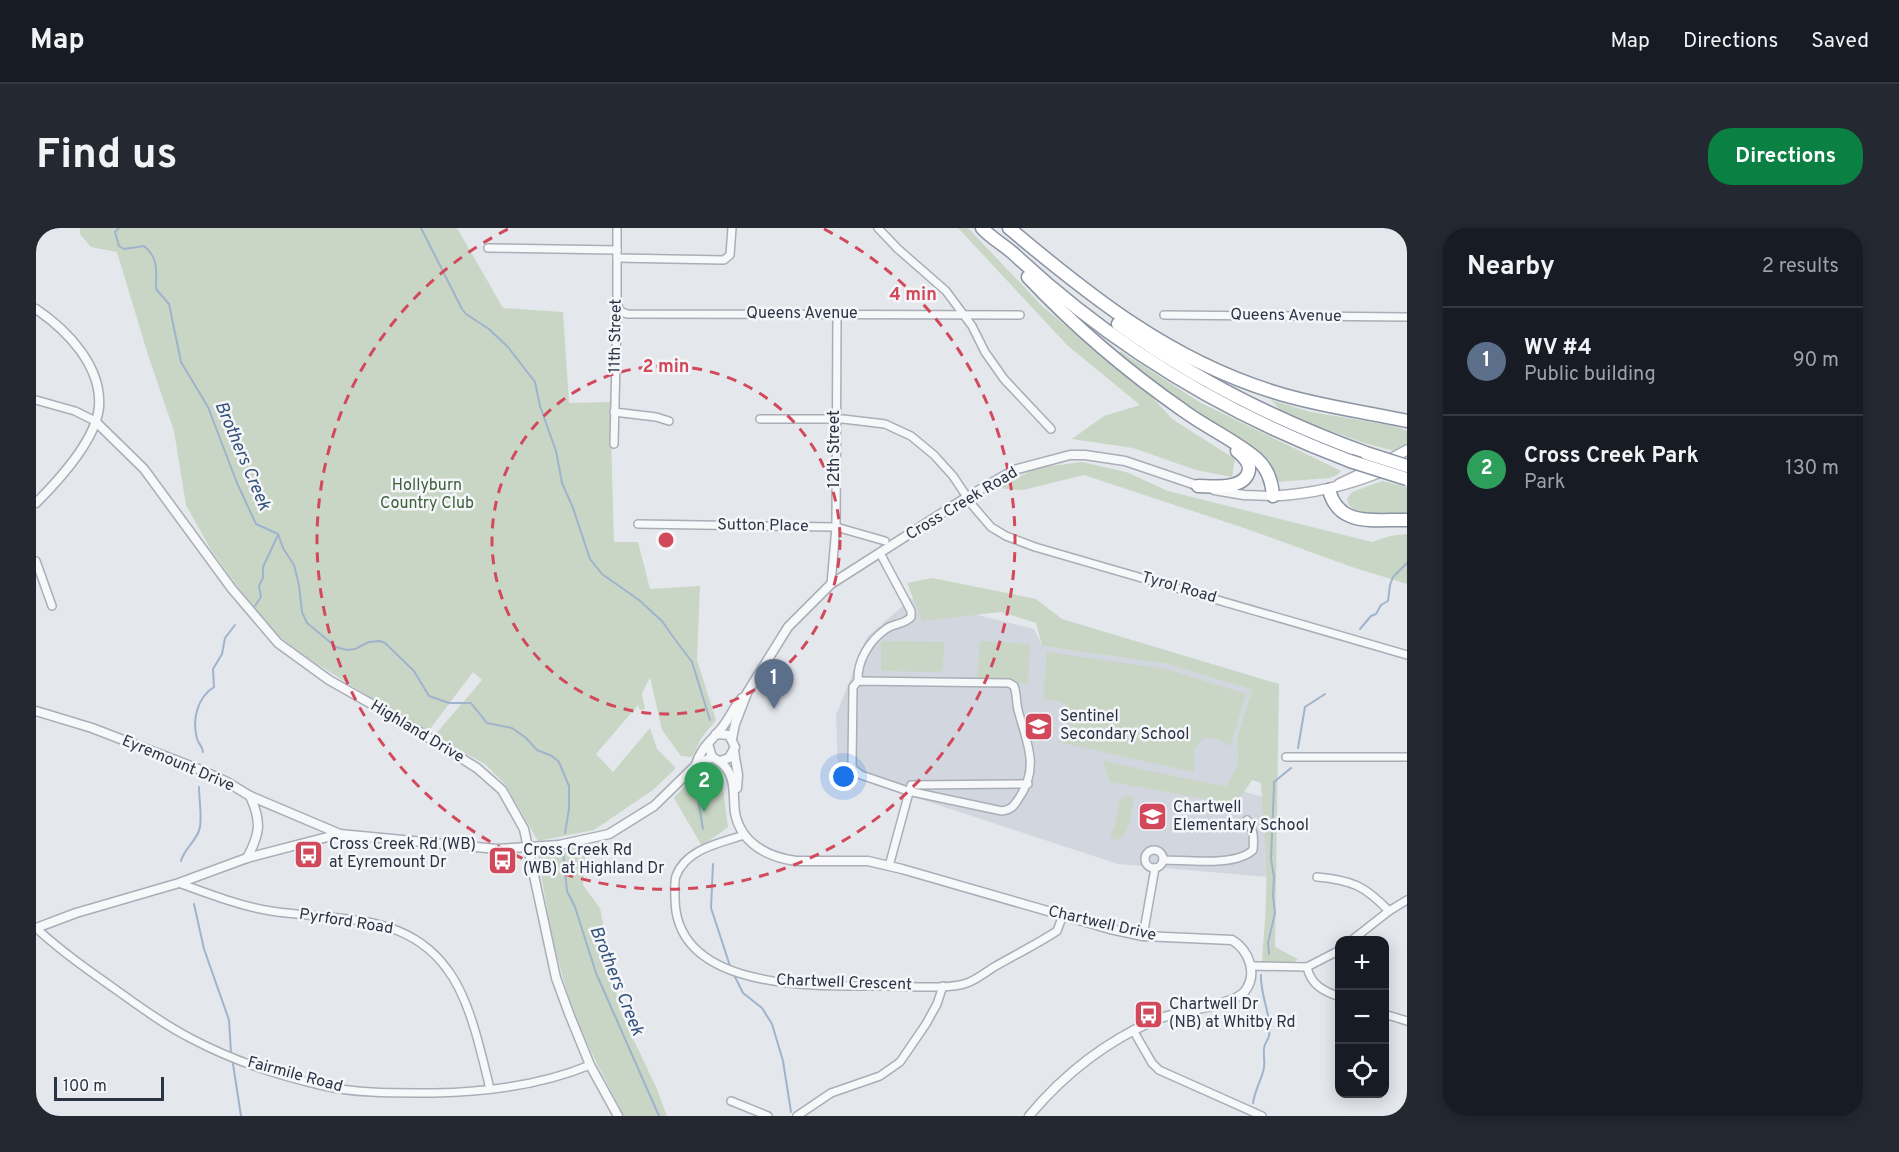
<!DOCTYPE html>
<html lang="en">
<head>
<meta charset="utf-8">
<style>
  :root { --surface:#171b24; --page:#242831; --text:#f1f3f6; --muted:#9ea1a6; --line:#363941; --accent:#0b8043 }
  body { margin:0; font-family:Overpass,sans-serif; background:var(--page); color:var(--text) }
  .controls { position:absolute; right:18px; bottom:18px; display:grid; overflow:hidden; border-radius:12px; box-shadow:0 3px 15px #0003 }
  .controls button { width:54px; height:54px; display:grid; place-items:center; padding:0; border:0; border-bottom:2px solid var(--line); background:var(--surface); color:var(--text); font:30px sans-serif }
  .scale { position:absolute; left:18px; bottom:15px; width:110px; box-sizing:border-box; padding-left:6px; border:3px solid #2b3445; border-top:0; font-size:16px; line-height:21px; white-space:nowrap; color:#2b3445; -webkit-text-stroke:4px #f4f6f9; paint-order:stroke }
  .you { position:absolute; left:808px; top:549px; width:21px; height:21px; margin:-15px; border:4px solid #fff; border-radius:50%; background:#1a73e8; box-shadow:0 0 0 9px #1a73e833 }
  .badge { display:grid; place-items:center; width:39px; height:39px; border-radius:50%; background:var(--accent); color:#fff; font-size:20px; font-weight:700 }
  .pin { position:absolute; translate:-50% -50px; filter:drop-shadow(0 2px 3px #0008) }
  .pin::after { content:''; position:absolute; top:32px; width:21px; height:18px; background:inherit; clip-path:polygon(0 0,100% 0,50% 100%) }
  .list { margin:0; padding:0; list-style:none }
  h2 { display:flex; justify-content:space-between; align-items:center; height:78px; margin:0; padding:0 24px; font-size:26px }
  h2 small { font-size:20px; font-weight:400; color:var(--muted) }
  .list li { display:grid; grid-template-columns:39px 1fr auto; gap:18px; align-items:center; box-sizing:border-box; height:108px; padding:0 24px; border-top:2px solid var(--line) }
  .list b { display:block; font-size:22px; white-space:nowrap }
  .list p { margin:0; font-size:20px; white-space:nowrap; color:var(--muted) }
  .list em { font-size:20px; font-style:normal; color:var(--muted) }
  .icon { flex:none; width:33px; height:33px; fill:none; stroke:currentColor; stroke-width:2; stroke-linecap:round; stroke-linejoin:round }
  .map { position:relative; flex:none; width:1371px; height:888px; overflow:hidden; border-radius:24px }
  header { display:flex; align-items:center; gap:36px; box-sizing:border-box; height:84px; padding:0 30px; background:var(--surface); border-bottom:2px solid var(--line) }
  header strong { font-size:28px }
  nav { display:flex; gap:33px; margin-inline-start:auto; font-size:21px }
  .intro { display:flex; align-items:center; justify-content:space-between; box-sizing:border-box; height:144px; padding:0 36px }
  h1 { margin:0; font-size:42px }
  .button { padding:15px 27px; border-radius:24px; background:var(--accent); color:#fff; font-size:21px; font-weight:700 }
  main { display:flex; gap:36px; padding:0 36px }
  aside { flex:1; background:var(--surface); border-radius:24px; box-shadow:0 3px 15px #0003 }
  .map>svg:first-child { display:block }
</style>
</head>
<body>
<header>
<strong>Map</strong>
<nav><a>Map</a><a>Directions</a><a>Saved</a></nav>
</header>
<div class="intro"><h1>Find us</h1><a class="button">Directions</a></div>
<main>
<div class="map">
<svg width="1371" height="888" viewBox="0 0 1371 888">
  <rect width="100%" height="100%" fill="#e4e7ec"/>
  <path fill="#d2d6de" d="M875,371L998,401L1006,418L1132,436L1216,462L1201,509L1202,537L1191,559L1231,570L1232,649L1082,636L802,544L800,487L831,409Z"/>
  <g fill="#c9d6c5">
    <path d="M44,0H421L467,80L527,84L533,175L574,174L578,314H602L614,361L664,358L661,432L680,492L666,509L656,529L645,528L626,502L614,449L606,466L609,481L604,482L602,477L560,526L577,544L614,500L621,521L640,540L617,562L558,602L502,613L469,556L449,536L398,508L446,452L437,444L391,505L270,429L232,400L175,322L150,277L138,203L112,127L81,24L55,19L44,6Z"/>
    <path d="M922,0H932L1006,78L1117,170L1136,191L1199,231L1196,249L1160,242L1097,220L1036,211L1068,188L1104,177L1032,118Z"/>
    <path d="M1084,123L1165,175L1305,243L1301,247L1294,250L1240,254V249L1234,237L1146,176L1081,128Z"/>
    <path d="M1235,172L1275,184L1359,198L1371,203V216L1359,223L1328,215L1248,186Z"/>
    <path d="M1046,234L1090,244L1132,263L1336,314L1354,308L1371,306V356L1316,339L1211,301L1048,247L987,262L960,260L1001,240Z"/>
    <path d="M1346,253L1371,259V288C1352,288 1317,295 1311,271L1316,264Z"/>
    <path d="M896,350L1000,371L1026,391L1243,456L1239,719L1262,731L1257,735L1226,734C1227,712 1230,690 1230,668C1232,630 1227,593 1225,555L1216,552L1200,576L1074,554L1067,533L1190,559L1202,537L1201,509L1216,462L1132,436L1006,418L1000,395L965,384L886,393L871,355Z"/>
    <path d="M845,413L908,414L907,441L904,444L845,443Z"/>
    <path d="M944,413L994,416L992,456L941,452Z"/>
    <path d="M1011,424L1130,441L1210,466L1194,519C1187,511 1179,510 1168,510L1158,521V544L1022,514L1024,509L1031,507C1043,485 1031,469 1007,472Z"/>
    <path d="M676,532L684,538L692,599L666,618L638,570L672,533Z"/>
    <path d="M1087,568L1098,569L1094,591L1090,603L1084,612L1078,611L1074,608L1079,598L1083,573Z"/>
    <path d="M550,617L547,657L564,680L584,783L620,859L631,888H588C573,858 556,828 543,797C521,743 511,684 502,627Z"/>
  </g>
  <g fill="none" stroke-linecap="round" stroke-linejoin="round">
    <g stroke="#9fb4cc" stroke-width="2">
      <path d="M83,0L79,4L83,18L88,21L108,18C123,30 120,43 120,61L133,76L145,134L172,179L201,255L220,296L242,306L247,320L258,337L263,357L266,384L271,395L300,419L311,422L319,421L333,414L344,413L349,415L378,443L393,468L413,475H435L451,495L476,500L490,510L501,522L516,528L523,534L533,558V581L529,605"/>
      <path d="M385,0L426,81L430,86L453,101L472,119L499,154L504,178L520,223L526,255L537,280L554,331L566,346L603,372L626,393L635,406L656,434L674,492"/>
      <path d="M219,378L225,369L223,358L227,350V339L242,307"/>
      <path d="M1324,401L1335,388L1340,386L1345,377L1352,373L1354,357L1357,349L1371,335"/>
      <path d="M1262,520L1269,479L1289,466"/>
      <path d="M167,524C166,518 163,516 161,511C156,491 161,470 178,459L177,441L186,426L189,410L199,397"/>
      <path d="M667,601L662,571L674,539"/>
      <path d="M527,624L531,663L539,679L560,745L623,888"/>
      <path d="M145,633C148,620 162,612 164,599C166,586 163,572 163,559"/>
      <path d="M677,636L675,680L695,741"/>
      <path d="M158,676L168,721L193,792L195,825"/>
      <path d="M1233,726L1232,715L1239,685L1237,668L1238,649L1235,631L1238,558V554L1255,540"/>
      <path d="M698,747L707,765L726,780L736,796L747,833L755,884"/>
      <path d="M197,836L205,888"/>
      <path d="M1217,875C1219,863 1224,854 1227,844C1230,835 1227,829 1228,821C1228,815 1232,813 1233,808C1236,787 1224,768 1225,747"/>
    </g>
    <defs>
      <g id="minor">
        <path d="M842,0L862,21L910,63L936,98L949,124L968,151L1015,201"/>
        <path d="M452,20L581,22"/>
        <path d="M581,30L688,32L694,27L696,0"/>
        <path d="M584,83L591,86L984,87"/>
        <path d="M1128,87L1371,89"/>
        <path d="M0,172L39,183L59,193"/>
        <path d="M578,184L620,189L633,193"/>
        <path d="M724,191H807L849,196L875,208L898,227L917,248L937,278L955,299L970,308L999,319L1371,427"/>
        <path d="M578,216L581,91L584,83L581,74V0"/>
        <path d="M602,296L800,299L849,313"/>
        <path d="M0,333L16,378"/>
        <path d="M795,356L800,299L801,86"/>
        <path d="M822,453L973,455L978,458C981,466 980,474 982,482C991,516 1005,540 981,573C977,579 974,582 966,583L872,563L825,547L817,541L816,537L817,459Z"/>
        <path d="M822,453C821,433 833,413 850,401C858,395 868,397 875,389V383L844,325"/>
        <path d="M1250,529H1371"/>
        <path d="M708,607C684,615 650,621 640,648C638,654 639,664 639,670C639,765 784,758 849,758C871,758 912,762 931,755C940,752 950,744 958,739C979,727 1001,716 1021,703L1027,687"/>
        <circle cx="1118" cy="631" r="9"/>
        <path d="M1127,632C1151,632 1199,639 1217,622C1218,611 1218,602 1211,592"/>
        <path d="M853,638L875,557L992,556"/>
        <path d="M1281,649C1316,652 1329,658 1353,683"/>
        <path d="M143,655C173,666 204,678 235,683C299,693 369,683 411,741C434,771 445,824 454,861"/>
        <path d="M0,700C25,723 52,742 79,761C104,779 129,797 156,811C196,832 240,847 284,857C321,866 360,865 398,865C450,864 506,857 554,837"/>
        <path d="M1107,708L1119,640"/>
        <path d="M1316,712L1353,683L1371,672"/>
        <path d="M1215,738L1271,739"/>
        <path d="M1271,739C1275,757 1287,763 1304,769"/>
        <path d="M1271,739L1304,722"/>
        <path d="M1348,786L1371,793"/>
        <path d="M1097,802L1116,835L1123,842L1226,888"/>
        <path d="M695,873L732,888"/>
        <path d="M761,888L795,865L844,848L864,834L890,796L901,776L907,758"/>
      </g>
      <g id="tertiary">
        <path d="M0,81C31,102 66,138 63,179C60,212 23,252 0,275"/>
        <path d="M59,193L108,241L196,361L242,415L293,452L369,495L441,540L466,562L488,601L520,750L534,788L554,837L582,888"/>
        <path d="M1178,262L1208,267L1237,268"/>
        <path d="M0,483L56,500L165,542L191,554L214,568L304,606L461,621L523,617L573,606L618,578L660,537L676,529"/>
        <path d="M680,506L693,507L699,519L693,530L684,533"/>
        <path d="M696,511L699,496L711,465L752,399L795,356L931,269L978,242L1034,227H1049L1089,233L1166,259"/>
        <path d="M672,516L676,529C681,532 686,534 690,540C700,552 697,570 699,585C705,615 731,629 760,633H832L866,641L1074,701L1107,708L1196,712C1213,722 1222,746 1209,763C1198,778 1140,783 1119,792C1069,814 1028,846 993,888"/>
        <path d="M698,523L702,547L701,560"/>
        <path d="M660,537C664,521 675,513 684,502C693,492 697,480 706,470"/>
        <path d="M211,630C224,606 226,594 214,568"/>
        <path d="M0,700L40,685L143,655L211,630L303,606"/>
      </g>
      <g id="secondary">
        <path d="M1349,234L1371,222"/>
        <path d="M1303,256L1337,240"/>
        <path d="M1237,268C1277,266 1311,258 1347,243"/>
      </g>
      <g id="motorway">
        <path d="M946,0C955,10 968,17 978,26C1075,117 1189,186 1314,233"/>
        <path d="M973,0C1055,69 1134,132 1238,164C1281,178 1326,183 1371,193"/>
        <path d="M992,49C1039,99 1092,144 1148,183C1171,200 1199,212 1221,231C1232,241 1236,253 1237,268"/>
        <path d="M1082,96C1158,151 1242,193 1330,225"/>
        <path d="M1162,258C1176,258 1209,263 1213,242C1214,234 1207,228 1201,223"/>
        <path d="M1293,262C1303,300 1339,291 1371,292"/>
      </g>
    </defs>
    <use href="#minor" stroke="#a9aeb7" stroke-width="10"/>
    <use href="#tertiary" stroke="#a9aeb7" stroke-width="11"/>
    <use href="#secondary" stroke="#a9aeb7" stroke-width="12"/>
    <use href="#motorway" stroke="#8b94a3" stroke-width="15"/>
    <use href="#minor" stroke="#f7f8fa" stroke-width="7"/>
    <use href="#tertiary" stroke="#f7f8fa" stroke-width="8"/>
    <use href="#secondary" stroke="#fff" stroke-width="9"/>
    <use href="#motorway" stroke="#fff" stroke-width="12"/>
    <defs>
      <g id="motorway-bridge">
        <path d="M1330,225L1371,238"/>
        <path d="M1314,233L1371,251"/>
      </g>
    </defs>
    <use href="#motorway-bridge" stroke="#8b94a3" stroke-width="15" stroke-linecap="butt"/>
    <use href="#motorway-bridge" stroke="#fff" stroke-width="12"/>
  </g>
  <g fill="none" stroke="#d1495b" stroke-width="3" stroke-dasharray="10 8">
    <circle cx="630" cy="312" r="174"/>
    <path d="M788 1A349 349 0 1 1 472 1"/>
  </g>
  <defs>
    <symbol id="school-square" viewBox="-11 -11 22 22"><rect x="-9" y="-9" width="18" height="18" rx="4" fill="#d1495b" stroke="#f4f6f9"/><path d="M0-5L7-2L0 1L-7-2ZM-4 1L0 2.5L4 1V4Q0 6-4 4Z" fill="#fff"/></symbol>
    <symbol id="bus-square" viewBox="-11 -11 22 22"><rect x="-9" y="-9" width="18" height="18" rx="4" fill="#d1495b" stroke="#f4f6f9"/><path d="M-5-6H5V4H4V6H2V4H-2V6H-4V4H-5ZM-3.5-4V0h7V-4ZM-3.5 1.2v1.5H-2V1.2ZM2 1.2v1.5H3.5V1.2Z" fill="#fff"/></symbol>
  </defs>
  <g fill-rule="evenodd">
    <use href="#school-square" x="986" y="482" width="33" height="33"/>
    <use href="#school-square" x="1100" y="572" width="33" height="33"/>
    <use href="#bus-square" x="256" y="610" width="33" height="33"/>
    <use href="#bus-square" x="450" y="616" width="33" height="33"/>
    <use href="#bus-square" x="1096" y="770" width="33" height="33"/>
  </g>
  <g text-anchor="middle" dominant-baseline="central" stroke-width="5" stroke-linejoin="round" paint-order="stroke">
    <g font-size="16" fill="#2b3445" stroke="#f4f6f9">
      <text x="766" y="86">Queens Avenue</text>
      <text transform="translate(1250 88) rotate(1)">Queens Avenue</text>
      <text transform="translate(580 108) rotate(-89)">11th Street</text>
      <text transform="translate(799 221) rotate(-90)">12th Street</text>
      <text transform="translate(926 276) rotate(-31)">Cross Creek Road</text>
      <text transform="translate(727 298) rotate(1)">Sutton Place</text>
      <text transform="translate(1143 360) rotate(16)">Tyrol Road</text>
      <text transform="translate(381 504) rotate(31)">Highland Drive</text>
      <text transform="translate(142 536) rotate(23)">Eyremount Drive</text>
      <text transform="translate(310 694) rotate(9)">Pyrford Road</text>
      <text transform="translate(1066 696) rotate(13)">Chartwell Drive</text>
      <text transform="translate(808 755) rotate(2)">Chartwell Crescent</text>
      <text transform="translate(259 847) rotate(15)">Fairmile Road</text>
    </g>
    <g font-size="16" fill="#3f6138" stroke="#f4f6f9">
      <text x="391" y="258">Hollyburn<tspan x="391" dy="18">Country Club</tspan></text>
    </g>
    <g font-size="16" fill="#2b3445" stroke="#f4f6f9" text-anchor="start">
      <text x="1024" y="489">Sentinel<tspan x="1024" dy="18">Secondary School</tspan></text>
      <text x="1137" y="580">Chartwell<tspan x="1137" dy="18">Elementary School</tspan></text>
      <text x="293" y="617">Cross Creek Rd (WB)<tspan x="293" dy="18">at Eyremount Dr</tspan></text>
      <text x="487" y="623">Cross Creek Rd<tspan x="487" dy="18">(WB) at Highland Dr</tspan></text>
      <text x="1133" y="777">Chartwell Dr<tspan x="1133" dy="18">(NB) at Whitby Rd</tspan></text>
    </g>
    <g font-size="18" font-style="italic" fill="#34527a" stroke="#f4f6f9">
      <text transform="translate(206 228) rotate(67)">Brothers Creek</text>
      <text transform="translate(580 753) rotate(68)">Brothers Creek</text>
    </g>
  </g>
  <circle cx="630" cy="312" r="9" fill="#d1495b" stroke="#f4f6f9" stroke-width="3"/>
  <g font-size="18" text-anchor="middle" font-weight="bold" fill="#d1495b" stroke="#f4f6f9" stroke-width="5" stroke-linejoin="round" paint-order="stroke">
    <text x="877" y="72">4 min</text>
    <text x="630" y="144">2 min</text>
  </g>
</svg>
<div class="controls">
<button>+</button>
<button>−</button>
<button><svg class="icon" aria-label="locate" viewBox="0 0 24 24"><circle cx="12" cy="12" r="6"/><path d="M12 2v4M12 18v4M2 12h4M18 12h4"/></svg></button>
</div>
<div class="scale">100 m</div>
<div class="you"></div>
<div class="pin badge" style="left:738px;top:481px;background:#5c6f8a">1</div>
<div class="pin badge" style="left:668px;top:584px;background:#2e9e5b">2</div>
</div>
<aside>
<h2>Nearby<small>2 results</small></h2>
<ul class="list">
<li><span class="badge" style="background:#5c6f8a">1</span><div><b>WV #4</b><p>Public building</p></div><em>90 m</em></li>
<li><span class="badge" style="background:#2e9e5b">2</span><div><b>Cross Creek Park</b><p>Park</p></div><em>130 m</em></li>
</ul>
</aside>
</main>
</body>
</html>
